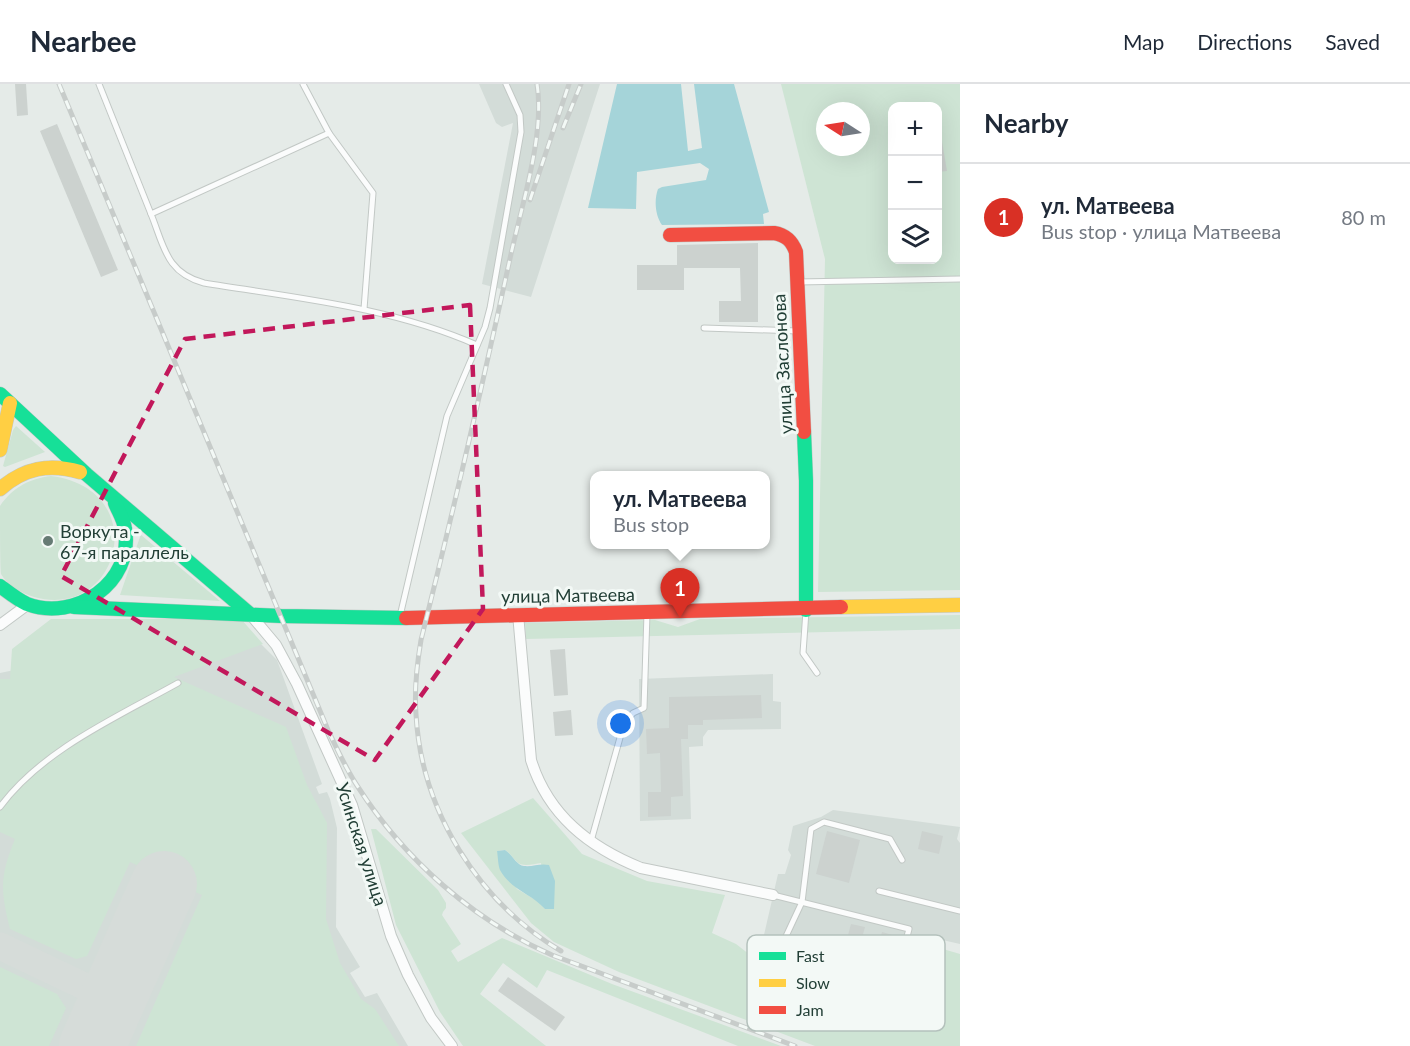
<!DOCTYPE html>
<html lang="en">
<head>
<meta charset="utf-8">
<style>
  :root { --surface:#fff; --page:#f2f2f3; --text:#1f2937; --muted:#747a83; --line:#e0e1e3; --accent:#d93025 }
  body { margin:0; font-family:Lato,sans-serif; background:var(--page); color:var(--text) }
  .controls { position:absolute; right:18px; top:18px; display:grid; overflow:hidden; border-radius:12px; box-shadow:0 6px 24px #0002 }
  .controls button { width:54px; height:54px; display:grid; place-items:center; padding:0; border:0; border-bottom:2px solid var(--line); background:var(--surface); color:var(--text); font:30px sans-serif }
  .compass { position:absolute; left:816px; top:18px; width:54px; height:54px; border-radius:50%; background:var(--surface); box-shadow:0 6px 24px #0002; rotate:282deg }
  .you { position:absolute; left:621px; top:640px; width:21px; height:21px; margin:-15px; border:4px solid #fff; border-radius:50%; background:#1a73e8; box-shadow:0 0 0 9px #1a73e833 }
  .badge { display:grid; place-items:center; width:39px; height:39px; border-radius:50%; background:var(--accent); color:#fff; font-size:20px; font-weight:700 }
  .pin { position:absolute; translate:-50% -50px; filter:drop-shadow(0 2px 3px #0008) }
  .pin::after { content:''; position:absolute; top:32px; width:21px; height:18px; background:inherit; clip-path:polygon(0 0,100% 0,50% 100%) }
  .popup { position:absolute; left:590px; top:387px; width:180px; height:78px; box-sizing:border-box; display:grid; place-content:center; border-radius:12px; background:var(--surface); filter:drop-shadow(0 2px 4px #0005); font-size:20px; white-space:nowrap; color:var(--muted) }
  .popup b { font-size:22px; color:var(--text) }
  .popup::after { content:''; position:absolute; left:50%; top:100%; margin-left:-12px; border:12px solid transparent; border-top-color:var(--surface) }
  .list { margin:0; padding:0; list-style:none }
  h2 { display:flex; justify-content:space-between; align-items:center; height:78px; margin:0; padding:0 24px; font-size:26px }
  h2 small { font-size:20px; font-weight:400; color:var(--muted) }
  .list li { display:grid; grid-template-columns:39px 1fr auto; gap:18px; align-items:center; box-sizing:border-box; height:108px; padding:0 24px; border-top:2px solid var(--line) }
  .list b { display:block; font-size:22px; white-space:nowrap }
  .list p { margin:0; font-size:20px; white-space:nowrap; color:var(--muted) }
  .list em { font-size:20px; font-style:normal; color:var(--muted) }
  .icon { flex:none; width:33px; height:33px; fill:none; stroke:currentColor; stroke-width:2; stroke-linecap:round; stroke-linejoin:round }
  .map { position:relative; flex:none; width:960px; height:962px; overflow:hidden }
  header { display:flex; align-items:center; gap:36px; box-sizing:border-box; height:84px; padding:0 30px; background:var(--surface); border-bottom:2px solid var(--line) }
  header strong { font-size:28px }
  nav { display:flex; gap:33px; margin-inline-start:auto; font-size:21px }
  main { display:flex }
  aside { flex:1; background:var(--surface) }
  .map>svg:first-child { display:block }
</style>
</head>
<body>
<header>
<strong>Nearbee</strong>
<nav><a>Map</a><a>Directions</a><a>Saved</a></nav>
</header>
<main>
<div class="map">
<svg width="960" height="962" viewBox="0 0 960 962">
  <rect width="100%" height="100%" fill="#e5ebe8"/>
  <g fill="#d3dcd8">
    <path d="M479,0H600L531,213L482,200L513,39L502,43L496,39Z"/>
    <path d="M238,547L262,561L277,576L322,700L316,703L319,710L327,708L330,715L337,744L336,843L360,883L350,889L365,913L377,909L408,962H0V589L91,570Z"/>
    <path d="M773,590V617L781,618V645L708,646L703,653V662L689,663L691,735L640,737L639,595Z"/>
    <path d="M833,726L960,743L957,755L960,759V860L938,855L936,863L943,865L938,883L932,881L921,922L769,887L758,877L778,790H785L791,771L788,766L793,742L821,733Z"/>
  </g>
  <g fill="#cee4d4" fill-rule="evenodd">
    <path d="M781,0H960V506L818,508L825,175ZM892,22H938V176H892ZM825,27H861V63H825Z"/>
    <path d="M16,342L45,368L5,383L3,382L13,346Z"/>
    <path d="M51,392C153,405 121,537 34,513C23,510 7,501 1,490C0,482 0,435 0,422C13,403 29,395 51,392Z"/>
    <path d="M141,450V451L220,517L120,511Z"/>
    <path d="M960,531V545L526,555L525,539L655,536L678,543L700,535Z"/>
    <path d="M51,535H241L263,560L174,593L286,643L307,701L327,739L326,835L340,879L361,915L375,925L399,962H136L202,811L130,778L87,872L76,875L10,845C0,805 0,792 15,755L0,748V595H10L12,565Z"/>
    <path d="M533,714L582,770L647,797L725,811L712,849L736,860L758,877L771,880L770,887L921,922L931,881L938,883L943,865L960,870V962H815L619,888L554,858L531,839L461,749ZM505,766C511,770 512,773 516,777C522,784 533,780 541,779L545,825L539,818L517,805L497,767Z"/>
    <path d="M371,745H376L438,806L446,819V824L443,828L442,831L461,860L451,867L458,878L502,854L612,900L781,962H738L547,886L537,904L503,879L480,910L546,962H463L440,928L396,841Z"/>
    <path d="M0,883L57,910L66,924L49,962H0Z"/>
  </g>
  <g fill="#a5d4d9">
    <path d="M617,0H681L688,67L702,64L694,0H734L769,128L763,130L764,140L662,141C655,131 654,116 658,105L662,103L706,96L709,85L700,79L637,88L636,125L588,124Z"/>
    <path d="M505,766C512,770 516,781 524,782C533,783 540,779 549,781L555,797L554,825H545C532,810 510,805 500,786C498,781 498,773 497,767Z"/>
  </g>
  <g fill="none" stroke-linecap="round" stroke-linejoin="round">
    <path stroke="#d6dcd9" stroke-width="27" d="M0,862L113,916"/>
    <path stroke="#d6dcd9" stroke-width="66" d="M92,962L164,800"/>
  </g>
  <g fill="#ccd2cf">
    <path d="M15,0H26L28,31L17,32Z"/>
    <path d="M57,40L118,186L101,193L40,47Z"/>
    <path d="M938,57H942L947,87L938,88Z"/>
    <path d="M758,159V238H719V217H741L740,184H684V206H637V181H677V161Z"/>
    <path d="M565,565L568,611L554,612L550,566Z"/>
    <path d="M761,611L762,634L703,636V641H688V655H681L683,712L671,713V732L648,733V708H661L660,669L647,670L646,645L669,644V613Z"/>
    <path d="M571,626L573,651L555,652L553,628Z"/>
    <path d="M827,747L860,756L849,799L816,790Z"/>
    <path d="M922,747L943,752L939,770L918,765Z"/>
    <path d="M851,840L865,843L852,891L838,888Z"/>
    <path d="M882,848L896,852L883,900L869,896Z"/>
    <path d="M916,889L925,892L921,911L911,908Z"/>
    <path d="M508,893L565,933L555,947L498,907Z"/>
  </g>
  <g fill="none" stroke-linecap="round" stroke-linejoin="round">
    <defs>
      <g id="lane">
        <path d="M99,0L151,130"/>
        <path d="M303,0L329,49L151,130C164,162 166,189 204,199C296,214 391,223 477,261"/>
        <path d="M329,49L373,109L364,225"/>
        <path d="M798,198L960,195"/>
        <path d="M704,244L798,247"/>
        <path d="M806,527L803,569L817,589"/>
        <path d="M400,532L447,332L485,243L490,224L521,48L520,31L506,0"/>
        <path d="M0,723C42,666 117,633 178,599"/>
        <path d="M591,757L623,643L633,629L644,624L647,529"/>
        <path d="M879,807L960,827"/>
        <path d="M773,811L909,845L896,893"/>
        <path d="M780,865L802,818L811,745L824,738L890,755L902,776"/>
      </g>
      <g id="street">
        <path d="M250,530L276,561L297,600L352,721L391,852L408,891L431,934L452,962"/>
        <path d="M518,530L531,676C548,731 589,763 641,784L773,811"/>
        <path d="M0,541L27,521"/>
      </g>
      <g id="fast">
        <path d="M0,310L86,390L250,530"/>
        <path d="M804,348L806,397V526"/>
        <path d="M0,502C8,508 18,516 27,520C75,538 134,499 125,445C124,436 118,427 115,419"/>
        <path d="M74,523L281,532L406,534"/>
      </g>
      <g id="slow">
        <path d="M0,366L10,319"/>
        <path d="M0,405C24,384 49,379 80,388"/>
        <path d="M841,523L960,521"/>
      </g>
      <g id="jam">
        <path d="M670,151L774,149C786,151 792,157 796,168L804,348"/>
        <path d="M406,534L841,523"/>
      </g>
    </defs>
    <use href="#lane" stroke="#c2c8c5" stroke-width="7"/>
    <use href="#street" stroke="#c2c8c5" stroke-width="12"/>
    <use href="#fast" stroke="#c1c8c5" stroke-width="15"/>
    <use href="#slow" stroke="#c1c8c5" stroke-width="15"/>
    <use href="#jam" stroke="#c1c8c5" stroke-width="15"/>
    <use href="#lane" stroke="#fbfcfc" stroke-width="5"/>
    <use href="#street" stroke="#fbfcfc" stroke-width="10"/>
    <use href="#fast" stroke="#16e098" stroke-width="14"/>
    <use href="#slow" stroke="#ffcf43" stroke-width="14"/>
    <use href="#jam" stroke="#f24e42" stroke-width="14"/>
    <defs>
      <g id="rail">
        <path d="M59,0L328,646C337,665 346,685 358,703C405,776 473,836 552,871L795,962"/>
        <path d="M537,0C545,50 522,120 511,170C483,299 453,428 421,556C417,580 414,605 416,630C421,726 478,818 561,867"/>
        <path d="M563,44L581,0"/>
        <path d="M530,116L569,0"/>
      </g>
    </defs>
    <use href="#rail" stroke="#c7ccca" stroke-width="5"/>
    <use href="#rail" stroke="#f3f9f6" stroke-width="3" stroke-dasharray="9" stroke-linecap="butt"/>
  </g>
  <path fill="none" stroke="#c2185b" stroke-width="4.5" stroke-dasharray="12 8" stroke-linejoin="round" d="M470,221L483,525L375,676L61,492L185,255Z"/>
  <circle fill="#667b74" stroke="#f3f9f6" stroke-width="2" cx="48" cy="457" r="6"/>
  <g text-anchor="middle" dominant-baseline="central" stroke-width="6" stroke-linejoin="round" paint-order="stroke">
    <g font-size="18" fill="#223f36" stroke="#f3f9f6">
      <text transform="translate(782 280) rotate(-93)">улица Заслонова</text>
      <text transform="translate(568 511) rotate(-1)">улица Матвеева</text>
      <text transform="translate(362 760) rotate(72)">Усинская улица</text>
    </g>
    <g font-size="18" fill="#223f36" stroke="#f3f9f6" text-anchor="start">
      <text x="60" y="447">Воркута -<tspan x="60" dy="21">67-я параллель</tspan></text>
    </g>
  </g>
  <rect x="747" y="851" width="198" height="96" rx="9" fill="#f3f9f6" stroke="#b4c1bc" stroke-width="1.5"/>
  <rect x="759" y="868" width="27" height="8" fill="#16e098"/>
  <rect x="759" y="895" width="27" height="8" fill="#ffcf43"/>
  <rect x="759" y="922" width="27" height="8" fill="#f24e42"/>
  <g font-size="16" fill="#223f36">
    <text x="796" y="878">Fast</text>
    <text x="796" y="905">Slow</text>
    <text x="796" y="932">Jam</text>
  </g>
</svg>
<div class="controls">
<button>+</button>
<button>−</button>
<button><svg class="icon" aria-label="layers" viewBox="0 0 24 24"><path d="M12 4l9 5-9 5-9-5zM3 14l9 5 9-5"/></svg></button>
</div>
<svg class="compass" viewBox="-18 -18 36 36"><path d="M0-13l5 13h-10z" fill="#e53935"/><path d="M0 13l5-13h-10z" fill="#747a83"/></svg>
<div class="you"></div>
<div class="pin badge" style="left:680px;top:534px">1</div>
<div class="popup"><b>ул. Матвеева</b>Bus stop</div>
</div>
<aside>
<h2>Nearby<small></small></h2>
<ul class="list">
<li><span class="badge">1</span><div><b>ул. Матвеева</b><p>Bus stop · улица Матвеева</p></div><em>80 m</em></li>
</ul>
</aside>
</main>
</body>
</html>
